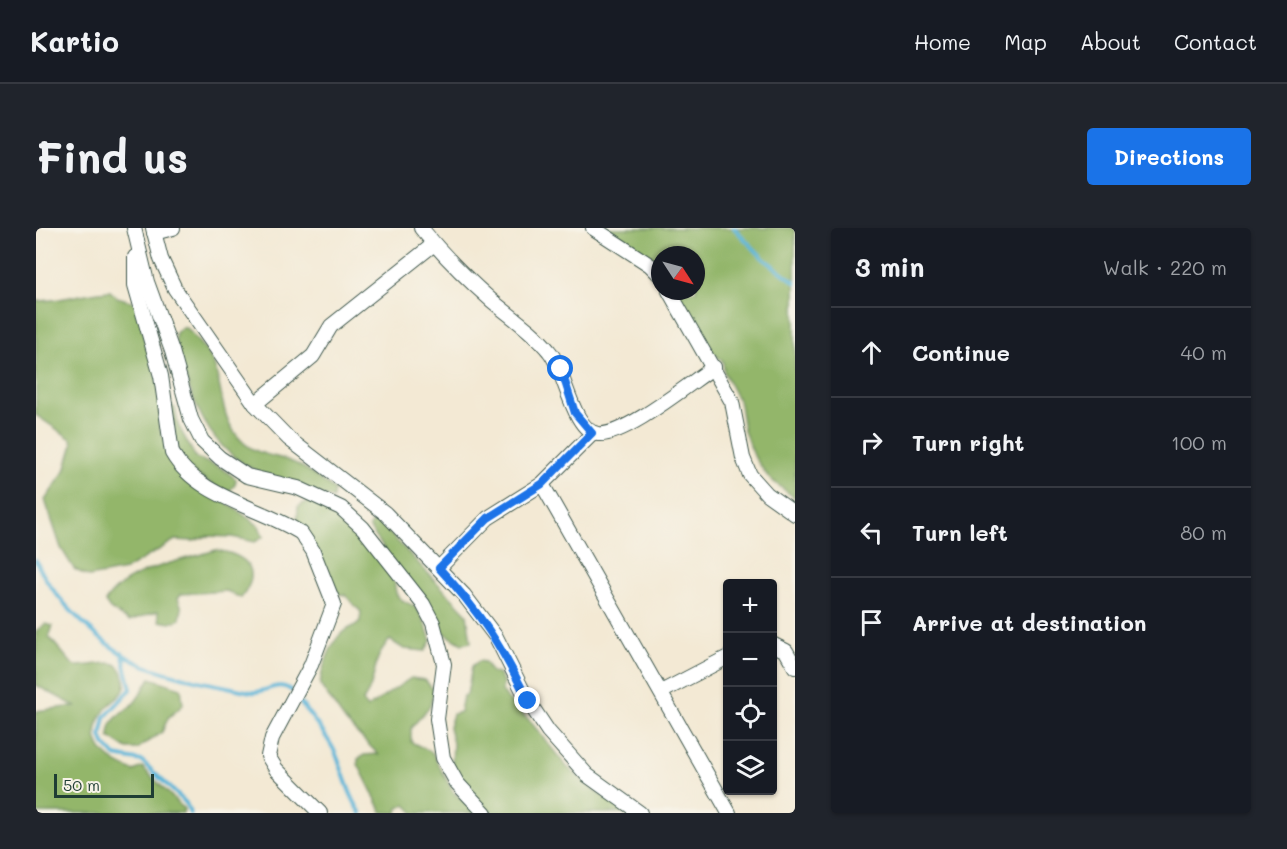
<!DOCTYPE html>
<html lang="en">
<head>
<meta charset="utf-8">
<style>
  :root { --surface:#171b24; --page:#20242c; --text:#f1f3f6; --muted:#9ea1a6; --line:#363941; --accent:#1a73e8 }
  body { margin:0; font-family:Mali,sans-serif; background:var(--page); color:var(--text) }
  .controls { position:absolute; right:18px; bottom:18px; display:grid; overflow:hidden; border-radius:6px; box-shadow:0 2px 4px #0004 }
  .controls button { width:54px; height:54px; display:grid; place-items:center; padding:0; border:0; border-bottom:2px solid var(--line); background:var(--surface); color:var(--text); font:30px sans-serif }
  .compass { position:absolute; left:615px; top:18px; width:54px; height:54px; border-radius:50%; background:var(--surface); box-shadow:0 2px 4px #0004; rotate:126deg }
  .scale { position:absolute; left:18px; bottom:15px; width:100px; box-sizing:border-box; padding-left:6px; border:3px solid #1f3d34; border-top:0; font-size:16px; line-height:21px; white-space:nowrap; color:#1f3d34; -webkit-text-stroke:4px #f7f3e8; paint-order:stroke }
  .stop { position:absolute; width:18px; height:18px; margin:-14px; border:4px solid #1a73e8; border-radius:50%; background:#fff }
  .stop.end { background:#1a73e8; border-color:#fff; box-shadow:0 2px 6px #0008 }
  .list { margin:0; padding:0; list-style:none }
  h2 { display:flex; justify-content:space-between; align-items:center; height:78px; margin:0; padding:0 24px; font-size:26px }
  h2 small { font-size:20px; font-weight:400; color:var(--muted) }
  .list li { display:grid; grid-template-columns:39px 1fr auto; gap:18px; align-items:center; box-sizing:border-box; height:90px; padding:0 24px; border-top:2px solid var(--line) }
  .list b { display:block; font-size:22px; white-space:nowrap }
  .list em { font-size:20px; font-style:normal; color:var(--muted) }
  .icon { flex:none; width:33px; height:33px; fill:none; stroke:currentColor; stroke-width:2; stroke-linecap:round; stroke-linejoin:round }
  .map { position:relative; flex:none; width:759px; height:585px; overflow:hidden; border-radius:6px }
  header { display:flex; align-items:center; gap:36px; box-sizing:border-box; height:84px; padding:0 30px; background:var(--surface); border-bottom:2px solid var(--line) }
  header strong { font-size:28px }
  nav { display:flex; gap:33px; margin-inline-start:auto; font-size:21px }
  .intro { display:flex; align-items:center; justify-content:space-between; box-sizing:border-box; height:144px; padding:0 36px }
  h1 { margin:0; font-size:42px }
  .button { padding:15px 27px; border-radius:6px; background:var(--accent); color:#fff; font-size:21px; font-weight:700 }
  main { display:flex; gap:36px; padding:0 36px }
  aside { flex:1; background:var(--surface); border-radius:6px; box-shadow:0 2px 4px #0004 }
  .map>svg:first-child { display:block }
</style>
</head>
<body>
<header>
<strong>Kartio</strong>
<nav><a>Home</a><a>Map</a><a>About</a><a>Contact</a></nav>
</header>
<div class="intro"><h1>Find us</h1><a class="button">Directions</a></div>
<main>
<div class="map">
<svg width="759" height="585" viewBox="0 0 759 585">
  <rect width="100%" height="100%" fill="#f7f3e8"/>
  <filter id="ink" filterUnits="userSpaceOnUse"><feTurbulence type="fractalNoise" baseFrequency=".0167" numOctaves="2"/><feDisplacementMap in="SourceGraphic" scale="12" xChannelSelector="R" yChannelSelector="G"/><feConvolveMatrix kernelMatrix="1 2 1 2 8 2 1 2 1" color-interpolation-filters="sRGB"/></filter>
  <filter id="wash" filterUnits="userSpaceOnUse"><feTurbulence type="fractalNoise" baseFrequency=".008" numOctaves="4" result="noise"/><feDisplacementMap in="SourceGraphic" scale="24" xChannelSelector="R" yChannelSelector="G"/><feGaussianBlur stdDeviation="1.35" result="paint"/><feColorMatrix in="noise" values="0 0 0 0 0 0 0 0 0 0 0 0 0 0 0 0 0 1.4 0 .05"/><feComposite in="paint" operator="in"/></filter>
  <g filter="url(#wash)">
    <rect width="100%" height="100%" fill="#f3e9d4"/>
    <g fill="#93b66b" stroke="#597a50" stroke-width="1.5">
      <path d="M567,0H759V270L733,250L719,230L708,203L704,176L688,144L687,134L675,122L640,63H660V27H624V40Z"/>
      <path d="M74,63L81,69L99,74L107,98L109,117L115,122L126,174L124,201L128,211L187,272L223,298L227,309L219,314L196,309L171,308L158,313L139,312L89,342L53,349L38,341L25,320L9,272L29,243L37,216L35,211L0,187V73C25,74 48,64 74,63Z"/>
      <path d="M146,99L152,101C159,111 172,123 177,134C188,162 183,193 208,215C220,226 236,227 251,232C269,238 283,251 298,262L297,271C222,245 182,240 153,159C147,141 139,125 139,106Z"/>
      <path d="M134,177L139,180L142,197L160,230L187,241L200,251L199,257L193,263H186L144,234Z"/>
      <path d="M277,274C298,287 346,327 357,349C360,355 358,362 361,367C366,375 374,374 380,380C387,387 392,403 395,413L389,423L368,421L354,412C334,431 343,450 327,473L331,480L375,450L389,452L398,462L394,478L375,500V514L396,524L417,564L441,585H378L370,577L362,580L361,585L346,584L322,536V531L328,527L342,526L310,494L284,457C285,443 295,412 308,403C314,399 319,399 324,393L325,384L309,367L302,366L261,296L262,279L268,275Z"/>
      <path d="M343,294L431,386L435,414L426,416L405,403L333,299L336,295Z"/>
      <path d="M180,322C211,327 227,342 205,370L191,363L145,366L142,370L146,380L144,391L135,395L124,393L122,383L93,393L74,381L69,374C89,341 146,333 180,322Z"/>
      <path d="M9,396L17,398L13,409L38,438C49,439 73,433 79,436C88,440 92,458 86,465C81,472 71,476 67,485C48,516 72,533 98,543L106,539L148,581L147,585H0V483L39,478L0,457V403Z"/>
      <path d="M443,433L449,434L455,444L462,446L467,453L466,463L472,472L494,493L530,538L555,560L590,585H459L451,581L438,569L416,538L417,515L413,499L417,486L424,484L427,468L431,467L436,438Z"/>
      <path d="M114,450L145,460L147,477L132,490L126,504L101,521H91L73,509C73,489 85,488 98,475C104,468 109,458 114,450Z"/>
    </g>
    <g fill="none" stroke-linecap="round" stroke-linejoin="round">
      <g stroke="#5bb5d8" stroke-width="4">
        <path d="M698,0L728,31L759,54"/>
        <path d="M0,332C15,370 69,421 107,437C141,450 179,456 215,464C230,466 241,451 256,463"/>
        <path d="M86,424L95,461L69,489L65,508L68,516L79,528L106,533L150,575L154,585"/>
        <path d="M260,469C273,487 289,503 299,524C308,544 312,567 325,585"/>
      </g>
    </g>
  </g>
  <g filter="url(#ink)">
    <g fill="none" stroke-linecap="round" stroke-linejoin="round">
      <defs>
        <g id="minor">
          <path d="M98,0L111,54L136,123L155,191L166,213L184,230L211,248L262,260L305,280L327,300L387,376L397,395L408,436L401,491L407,530L421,555L449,585"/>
          <path d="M117,0L125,31L139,61L219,176L253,211L349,285L428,367L460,409L492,473L512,503L551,547L604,585"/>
          <path d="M385,0C406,26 430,50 455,72C474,88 497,103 513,123C529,141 536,203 562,206C588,209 654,155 678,139"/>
          <path d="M557,0L614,37L624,47"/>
          <path d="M118,5L137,0"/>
          <path d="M99,29V57L125,148L136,225C161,269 224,279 265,305L277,323L298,376L275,437L236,510L232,528L240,541L284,585"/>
          <path d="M633,63L696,174L707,230L714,247L731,266L759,286"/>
          <path d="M219,176L277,128L295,98L398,16"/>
          <path d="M506,256L693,585"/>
          <path d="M403,340L452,290L506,256L557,205"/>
          <path d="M736,416L750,423L759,439"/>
          <path d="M625,464L692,429"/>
        </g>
      </defs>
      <use href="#minor" stroke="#3f574c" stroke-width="16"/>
      <use href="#minor" stroke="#fff" stroke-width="14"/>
    </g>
  </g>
  <g fill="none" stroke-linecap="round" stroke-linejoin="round" filter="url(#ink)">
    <path stroke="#1a73e8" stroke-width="8" d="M492,473C466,419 444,384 403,340L452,290L506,256L556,205L539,185L525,141"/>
  </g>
</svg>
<div class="controls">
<button>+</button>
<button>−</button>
<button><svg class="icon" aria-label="locate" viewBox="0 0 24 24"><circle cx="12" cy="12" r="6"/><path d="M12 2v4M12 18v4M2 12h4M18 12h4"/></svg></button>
<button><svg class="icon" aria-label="layers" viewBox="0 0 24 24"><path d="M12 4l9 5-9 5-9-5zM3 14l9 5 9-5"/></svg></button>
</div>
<svg class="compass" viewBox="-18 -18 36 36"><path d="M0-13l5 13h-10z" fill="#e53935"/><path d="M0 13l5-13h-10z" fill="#9ea1a6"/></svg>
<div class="scale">50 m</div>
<div class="stop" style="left:525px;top:141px"></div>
<div class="stop end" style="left:492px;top:473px"></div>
</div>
<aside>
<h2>3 min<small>Walk · 220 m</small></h2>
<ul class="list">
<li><svg class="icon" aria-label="ahead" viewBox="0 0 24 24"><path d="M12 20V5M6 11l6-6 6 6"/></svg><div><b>Continue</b></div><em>40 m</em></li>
<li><svg class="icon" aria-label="right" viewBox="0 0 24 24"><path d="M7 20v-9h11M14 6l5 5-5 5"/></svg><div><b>Turn right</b></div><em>100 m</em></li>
<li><svg class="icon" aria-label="left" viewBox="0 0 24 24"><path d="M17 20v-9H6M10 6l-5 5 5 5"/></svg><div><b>Turn left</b></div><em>80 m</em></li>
<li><svg class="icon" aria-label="arrive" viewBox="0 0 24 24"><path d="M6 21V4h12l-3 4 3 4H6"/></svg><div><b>Arrive at destination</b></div></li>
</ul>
</aside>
</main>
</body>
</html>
